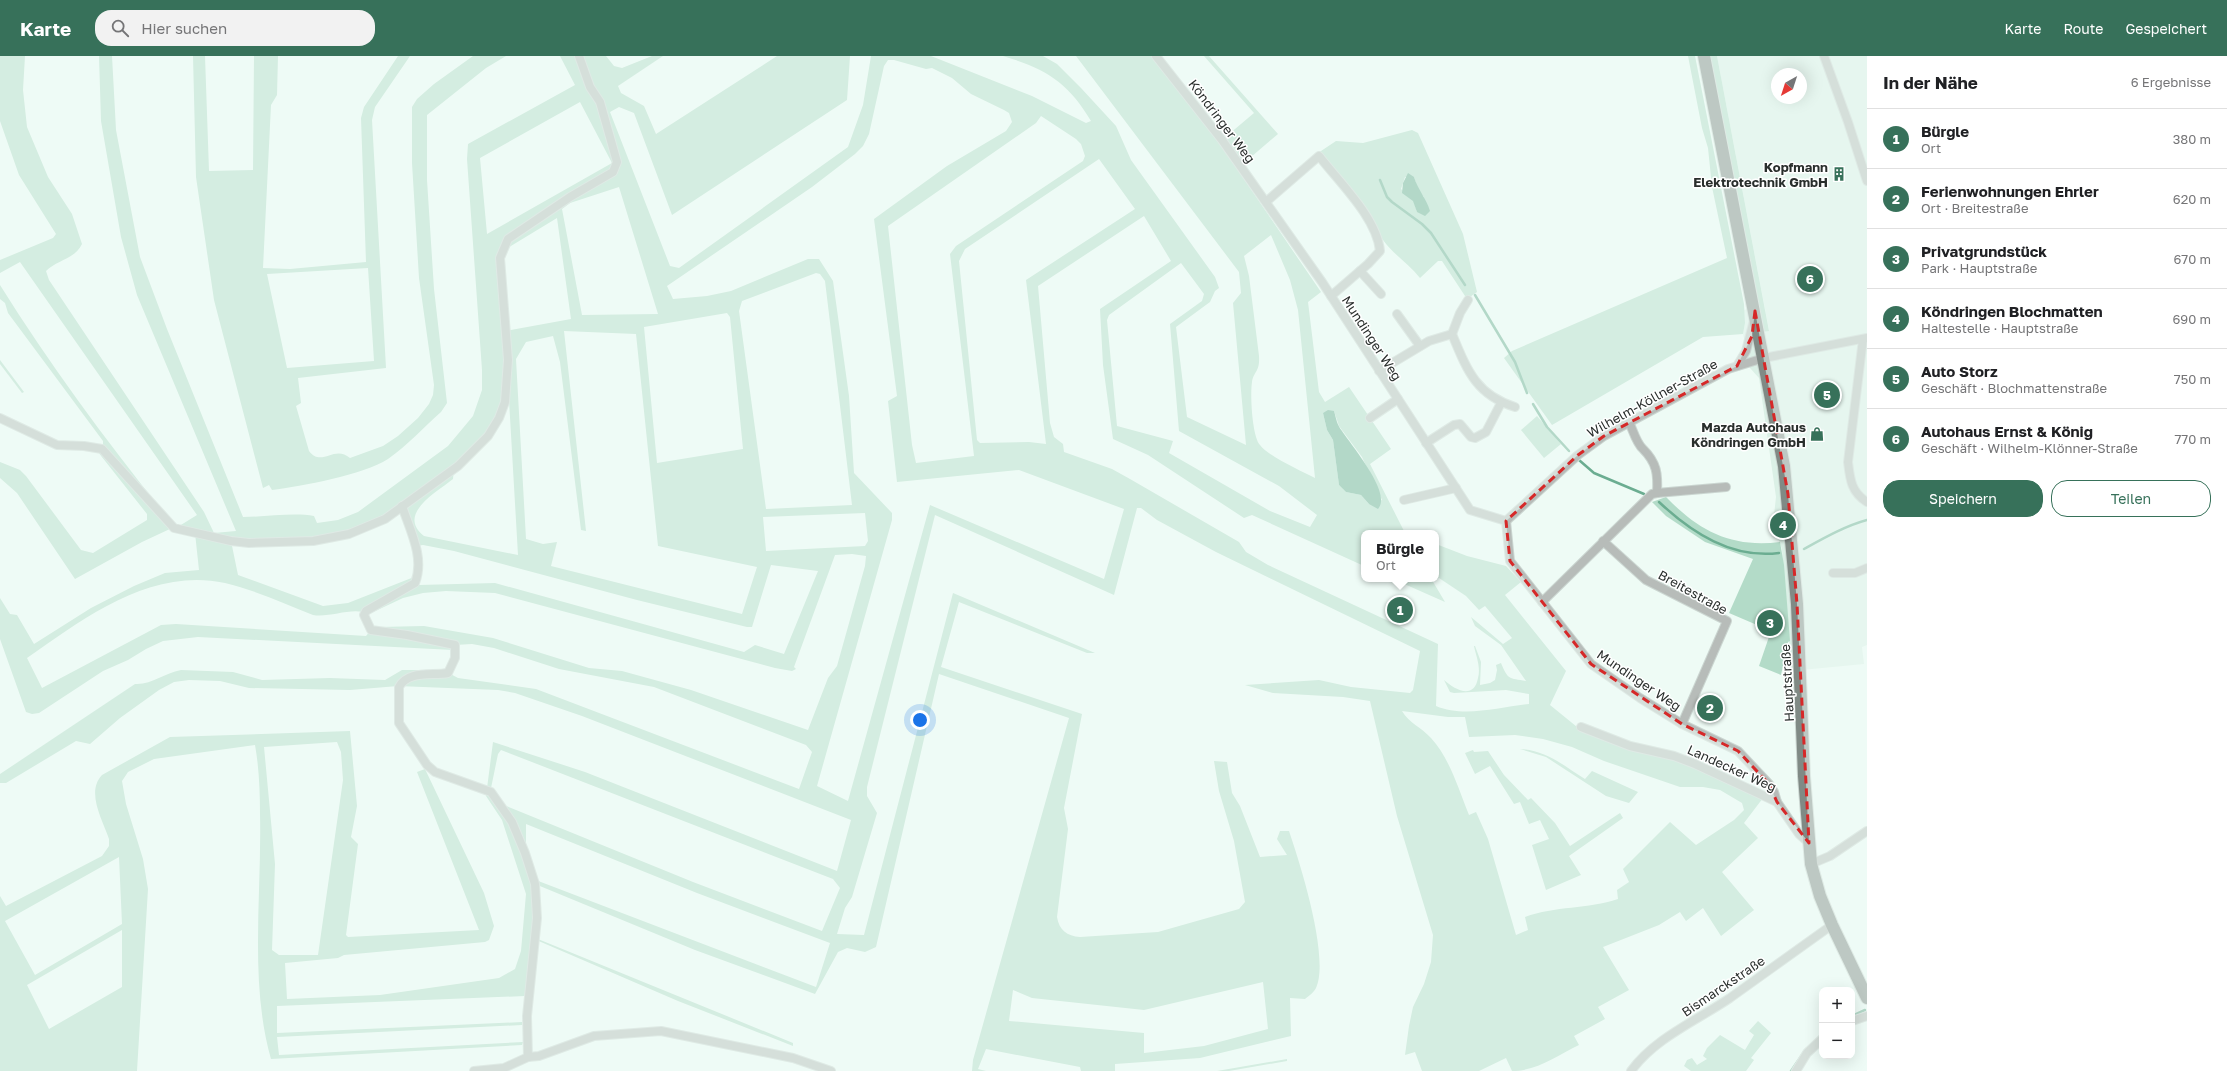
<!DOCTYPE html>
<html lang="de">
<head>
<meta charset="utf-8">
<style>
  :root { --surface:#fff; --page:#f2f2f2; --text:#202124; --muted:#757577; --line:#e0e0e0; --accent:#37715a }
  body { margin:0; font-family:"Golos Text",sans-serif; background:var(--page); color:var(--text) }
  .controls { position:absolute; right:12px; bottom:12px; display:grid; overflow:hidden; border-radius:8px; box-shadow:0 4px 16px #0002 }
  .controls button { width:36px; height:36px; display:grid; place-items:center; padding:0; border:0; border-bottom:1px solid var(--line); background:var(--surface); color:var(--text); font:20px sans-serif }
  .compass { position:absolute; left:1771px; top:12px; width:36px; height:36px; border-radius:50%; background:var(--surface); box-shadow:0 4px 16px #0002; rotate:219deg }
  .you { position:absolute; left:920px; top:664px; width:14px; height:14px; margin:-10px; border:3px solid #fff; border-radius:50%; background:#1a73e8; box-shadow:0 0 0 6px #1a73e833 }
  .badge { display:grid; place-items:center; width:26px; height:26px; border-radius:50%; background:var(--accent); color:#fff; font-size:13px; font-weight:700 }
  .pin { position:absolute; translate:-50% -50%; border:2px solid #fff; box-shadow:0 1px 4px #0006 }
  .popup { position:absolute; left:1361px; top:474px; width:78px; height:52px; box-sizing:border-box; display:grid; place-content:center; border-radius:8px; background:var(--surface); filter:drop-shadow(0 1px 3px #0005); font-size:13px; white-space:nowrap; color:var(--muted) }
  .popup b { font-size:15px; color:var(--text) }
  .popup::after { content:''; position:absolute; left:50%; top:100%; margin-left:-8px; border:8px solid transparent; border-top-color:var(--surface) }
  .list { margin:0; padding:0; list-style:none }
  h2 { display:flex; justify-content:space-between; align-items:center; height:52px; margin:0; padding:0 16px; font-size:17px }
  h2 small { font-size:13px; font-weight:400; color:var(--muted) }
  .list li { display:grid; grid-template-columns:26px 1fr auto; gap:12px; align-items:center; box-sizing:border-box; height:60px; padding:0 16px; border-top:1px solid var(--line) }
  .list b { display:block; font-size:15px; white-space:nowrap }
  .list p { margin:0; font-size:13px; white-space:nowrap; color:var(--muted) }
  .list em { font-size:13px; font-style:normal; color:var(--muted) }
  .actions { display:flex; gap:8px; padding:12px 16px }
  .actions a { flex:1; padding:9px 0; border:1px solid var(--accent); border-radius:16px; text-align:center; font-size:14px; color:var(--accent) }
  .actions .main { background:var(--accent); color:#fff }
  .icon { flex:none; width:22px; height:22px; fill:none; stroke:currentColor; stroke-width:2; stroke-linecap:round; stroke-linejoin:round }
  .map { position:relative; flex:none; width:1867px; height:1015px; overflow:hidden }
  header { display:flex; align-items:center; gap:24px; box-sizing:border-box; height:56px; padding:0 20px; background:var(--accent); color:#fff }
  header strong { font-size:19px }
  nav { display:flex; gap:22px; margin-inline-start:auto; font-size:14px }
  .search { width:280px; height:36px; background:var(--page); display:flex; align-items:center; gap:10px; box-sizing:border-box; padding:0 14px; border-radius:16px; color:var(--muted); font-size:15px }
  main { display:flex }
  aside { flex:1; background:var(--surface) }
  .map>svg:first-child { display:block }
</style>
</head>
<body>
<header>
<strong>Karte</strong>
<div class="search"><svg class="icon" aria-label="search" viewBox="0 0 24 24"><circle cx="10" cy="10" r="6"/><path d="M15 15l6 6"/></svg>Hier suchen</div>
<nav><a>Karte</a><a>Route</a><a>Gespeichert</a></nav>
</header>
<main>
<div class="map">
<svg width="1867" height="1015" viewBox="0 0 1867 1015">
  <rect width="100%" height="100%" fill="#eefbf5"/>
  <path fill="#dbf0e6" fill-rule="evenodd" d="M1717,0H1867V589L1862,591L1864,608L1791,615L1782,493L1773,468L1776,441L1759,322L1750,312L1743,278L1745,267L1744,254L1756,251L1761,276L1769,274ZM1777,18H1801V42H1777Z"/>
  <g fill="#b3dbc8" fill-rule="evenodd">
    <path d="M0,0H25L23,34L27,71L48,121L72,158L82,188C75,203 57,204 46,215L49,224L204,456L214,477L236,475L137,239L121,181L101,65L99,0H112L116,74L140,201L167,273L243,461C265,461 294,456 314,460L317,467L338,464L358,456L448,390L473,360L482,334V314L467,103L468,88L575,29L560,0H606L614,10L622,12L652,0H663L618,30L621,37L644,50L656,78L777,0H850L847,44L672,159L634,57L619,51L610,56L670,210L679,212L848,91L863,49L871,0H931L1032,40L1086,67L1091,65C1068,26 1046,13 1003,0H1043L1057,8L1081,32L1116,70L1131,104L1215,221L1219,232L1215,235L1210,246L1176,271L1187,361L1246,389L1233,247L1241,237L1239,216L1076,0H1156L1222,84L1254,57L1204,0H1209L1278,78L1237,113L1321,236L1308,246L1319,336L1325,346L1349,331L1391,393L1370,408L1405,477H1364V510L1252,459L1244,462L1148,399L1113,383L1103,309L1100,253L1171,205L1144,160L1038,230L1050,367L1054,381L1063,388L1064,396L1112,413L1130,423L1239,486L1246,496L1268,509L1438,588L1436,650C1464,662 1500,651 1529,648V638L1506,634L1454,637L1450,636L1444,624C1455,634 1474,644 1478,622C1481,611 1476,600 1474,590H1475L1481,606L1480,629L1490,627L1495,624L1497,614L1496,609L1501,607C1508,624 1509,622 1526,625L1501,589L1475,570L1471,561L1503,588L1512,582L1485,550L1479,554L1466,540L1439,522L1436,523V488L1467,500L1506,510L1521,526L1505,539L1566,615L1550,649L1582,675L1628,692L1681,704L1763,742L1744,767L1758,782L1722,816L1754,854L1721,880L1703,852L1686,865L1680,856L1659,869L1603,891L1629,934L1598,951L1605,963L1574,980L1579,989C1556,1000 1537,1015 1512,1015L1506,1002L1479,1015H1422L1415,996L1405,999L1409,970L1413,951L1424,928L1431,906L1433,879L1397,760L1370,645L1343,641L1273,637L1245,629L1319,624L1351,631L1410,637L1413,634L1420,595L1216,496L1157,464L1141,452H1137L1114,539L935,459L867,731V740L877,757L852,841L845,852L837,878L864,879L953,537L1095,597H1087L959,546L941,611L1082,658L1064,752L1068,773L1057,861C1059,874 1067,880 1080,881L1158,876L1239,853L1245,846L1234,785L1219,735L1214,705L1227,706L1232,737L1240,750L1260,801L1287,799L1277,783L1280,775H1289C1300,807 1330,902 1316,932C1314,936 1309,940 1305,943L1290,942L1291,980L1200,1002L1115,1008V1015H1081L1080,1011L986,993L978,1013L986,1015H972L973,1004L1069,662L939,618L876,891L865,896L847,892L838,896L815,938L695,894L535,828L533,881L793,987V990L678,945L534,883L525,940L277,950V977L522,966V969L277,981L279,999L523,986L522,989L271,1003C249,926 262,837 260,758C260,735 259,711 255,689L154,703L128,716L122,725L126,748L143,803L148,833L137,1015H0V840L6,850L102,800L109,790V783C102,763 86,736 102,719L170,681L350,675L357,750L351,781L358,788L346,879L348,881L479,874L417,716L425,713L484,837L494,870L489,884L485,886L344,899L338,902L285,907L287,943L380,939L499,922L515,913L521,895L526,838L502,764L486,740L493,686L585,716L837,815L851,764L582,660L515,637L498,634L398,630L350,634L249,632L220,625L189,624L174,626L159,634L120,662L90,688L76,685L6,727H0V718L135,628C152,629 164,617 181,614L233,616L262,624L330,622L385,624L402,614H443L458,622L536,633L799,733L812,696L806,689L654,631L559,613L494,592L472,588L455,589L453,594L198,581L163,585L146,593L128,604L103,615L39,657L32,658L26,656L0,583V542L10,558L17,559L34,588L91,552L134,530L165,517L199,514L195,477L172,472L142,486L75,523L17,437L0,422V406L20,414L26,420L81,494L93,497L147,464V458L98,396L103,391V385L8,257L5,247L0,243V229C53,314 113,394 176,472L197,459L20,206L0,217V204L53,182L56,178L19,119L0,65ZM888,4H894L926,13L932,12L952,22L971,38L1004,54L1009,57L1012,66L1006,75L947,110L874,163L897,340L888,345L897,426L1019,414L1124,453L1104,523L930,449L848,745L817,730L892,464V457L854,417L849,340L833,225L819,203H808L731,235L707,240L673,243L667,230L812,131L855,98L863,90L869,78L884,10ZM580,46L612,107L487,178L480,102ZM1041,60L1076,83L1081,88L1085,100L1083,105L956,190L950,198L974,400L916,407L912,389L888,170L1036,67ZM1099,103L1135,153L1026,224L1046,388L1029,386L980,387L977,384L959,205L965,193ZM619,131L658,258L582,259L562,153L570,147ZM557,162L571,263L505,275L497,202L506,193ZM1271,179L1290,224L1298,254L1315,422C1301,415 1268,400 1260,389C1252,380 1250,338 1252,326C1254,315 1260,316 1259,300L1249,220L1244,200ZM1181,207L1204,238L1202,245L1170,268L1179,375L1279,430L1317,459L1310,471L1270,455L1169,397L1173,385L1117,370L1107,264L1109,259ZM816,217L820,218L825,225L852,449L766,453L739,255L742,245ZM727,257L730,261L743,393L657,407L644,271ZM564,275L636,278L658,490L757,511L742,558L551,510L557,486L543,488L526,483L516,303L526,286L553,280L560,306L581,474L586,475ZM509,344L518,499L424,480C396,458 437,436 453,423L454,412L487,379ZM1334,355L1339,370L1362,401L1382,444L1369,448L1361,439L1346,436L1339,429L1333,384L1327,374L1323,357ZM402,449L416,490L423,489L454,495L637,544L747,571H752L771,509L818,515L784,598L755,589L744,596L495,527L419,529L414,521L348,547L323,550L238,519L231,485L288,484L348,478L384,461ZM865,457L868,485L865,490L766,495L763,461ZM852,498L866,500L865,510L837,610L828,622L808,674L691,634L622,615L589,612L493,582L424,570L379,571L371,574L366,580L176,568L161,569L42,632L27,602C84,562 151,511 225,527C255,534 285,548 313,559C331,562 353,550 369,558L403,542L423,537L446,535L495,537L775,612L792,615L796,613L794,611L835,499ZM1402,655L1448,661H1465L1469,681L1515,679L1543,683L1572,691L1604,705L1680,731H1703L1720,734L1742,747L1744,754L1734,764L1696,789L1670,766L1623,813L1629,826L1617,834L1618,843C1588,853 1555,850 1525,861L1528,874L1516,879L1488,783L1476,756L1469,759C1458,732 1450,703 1431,682C1421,671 1409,667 1402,655ZM337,686L341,696L343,724L318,899H279L272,894L275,808L264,691ZM501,694L833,823L840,832L822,875L693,826L499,747L490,737L498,698ZM526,768L697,837L830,887L816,931L533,823L526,793ZM119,801L122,868L35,919L5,865ZM122,874V931L49,973L27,929ZM1263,926L1268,973L1204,990L1144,997V977L1009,965L1013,934L1032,942L1144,954Z"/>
    <path d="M193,0H205L209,115L253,114L254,0H278L277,39L271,49L263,212L290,213L366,206L361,62L364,51L398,0H410L375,51L372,64L386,312L298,322L301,347L296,350L309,395C322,412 334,388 350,402L383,390L398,380L418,362L429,348L433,339L434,329L419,222L412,107V51L417,43L434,28L473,0H506L486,12L427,59V124L434,233L447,347L441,356C424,371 407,390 388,403C363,419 302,430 272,434L269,429L263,432L214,244L196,121ZM368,212L374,305L287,312L267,218Z"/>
    <path d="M1688,0H1695L1744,248L1745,267L1743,278L1703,281L1552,369L1504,302L1512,295L1727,202L1712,131L1708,92L1702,72Z"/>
    <path d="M1706,0H1717L1769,275L1761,276Z"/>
    <path d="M1412,74L1418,77L1463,178L1477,236L1467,243L1442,205H1438L1420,222C1409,208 1393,198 1383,184C1378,178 1376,169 1372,162C1358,139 1340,119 1322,98L1318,97L1336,85L1363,87ZM1405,121H1414L1418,134L1424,141L1417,156L1414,145L1401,133Z"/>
    <path d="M0,304L24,336L22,337L0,308Z"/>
    <path d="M1537,360L1561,388L1544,402L1521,374Z"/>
    <path d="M1666,441C1699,475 1731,492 1780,486L1784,509L1790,585L1788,586L1781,619L1759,610L1771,575L1729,557L1753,503L1705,486L1666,460L1652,446Z"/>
    <path d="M1393,523H1434L1432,524L1445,546Z"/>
    <path d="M1520,693C1546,694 1564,710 1585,723L1592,715L1638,736L1629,747L1606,740L1546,701Z"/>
    <path d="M1473,694L1474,696L1488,695L1504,719L1528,744L1531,742L1555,767L1570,790L1620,757L1623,762L1569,800L1581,819L1546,834L1532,789L1549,783L1540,764L1529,768L1520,746L1514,748L1490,710L1475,718L1465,697Z"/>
    <path d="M1758,965L1771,977L1751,1002L1754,1004L1746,1015H1691L1684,1010L1687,1004L1692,1002L1697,1009L1707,1003L1703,1000L1707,992L1720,979L1745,994L1754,979L1749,975Z"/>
    <path d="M1287,1003V1005L1229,1015H1217Z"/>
  </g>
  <g fill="#6bad91">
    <path d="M1408,117L1414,121C1418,134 1426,142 1430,155L1425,160L1417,156L1413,145L1402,137L1403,127Z"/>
    <path d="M1328,354L1334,355C1336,362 1337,369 1342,375C1351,389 1393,438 1378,453L1369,448L1361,439L1346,436L1339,429L1333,384L1327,374L1323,357Z"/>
  </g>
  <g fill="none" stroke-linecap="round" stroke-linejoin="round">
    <g stroke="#6bad91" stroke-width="2.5">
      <path d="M1380,124L1387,141L1392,146L1422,168L1431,177L1465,229"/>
      <path d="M1475,239L1515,306L1527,337"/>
      <path d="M1533,348L1547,371L1569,395"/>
      <path d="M1579,404L1594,417L1644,438"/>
      <path d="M1659,446C1692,477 1732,503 1779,497"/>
      <path d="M1804,493C1824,482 1845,470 1867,464"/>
      <path d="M1852,960L1865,954"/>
      <path d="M1791,1015L1804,996"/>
    </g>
    <defs>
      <g id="street">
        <path d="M1156,0L1222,84L1322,226L1470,454L1506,465L1510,505L1591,608L1640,642L1682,668L1738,695L1769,728L1774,736L1777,746"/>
        <path d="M1824,0L1848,66L1867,125"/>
        <path d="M1267,145L1319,100C1339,126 1377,162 1380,195L1368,208L1331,240"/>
        <path d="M1360,215L1381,238"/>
        <path d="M1397,258L1420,290"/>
        <path d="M1452,278L1460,257L1468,244"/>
        <path d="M1863,283L1848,406C1850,423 1851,436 1867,446"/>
        <path d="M1737,310L1746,295L1753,268"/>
        <path d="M1379,315L1429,285L1452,278C1467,314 1476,339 1515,351"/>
        <path d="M0,362L57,389L84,390L102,393L174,472L231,485L249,487L313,485L349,478L385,463L458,410L488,380L499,362L505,346L508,304L500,202L508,183L570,141L613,116L617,106L600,46L590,31L579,0"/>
        <path d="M1370,362L1398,343"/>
        <path d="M1630,368C1633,375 1637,388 1643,393C1657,407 1658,418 1657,437L1726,431"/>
        <path d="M1426,387L1454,369L1460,368L1471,381L1475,382L1486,376L1501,347"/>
        <path d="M1404,444L1456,432"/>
        <path d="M402,450C410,474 425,502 415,527L366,555L364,559L371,574L407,579L455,589V602L448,617C432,620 408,614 399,631V667L427,709L435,716L491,736L512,766L525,797L535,828L537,862L527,960L528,1001"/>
        <path d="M1506,465L1578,399L1604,380L1728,313L1764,302L1867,282"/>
        <path d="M1603,485L1646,524L1727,565L1682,668"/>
        <path d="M1833,517H1855L1867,512"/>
        <path d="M1542,546L1652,438L1657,437"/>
        <path d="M1581,671L1630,690L1674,700L1695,708L1777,746L1799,778L1809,787"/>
        <path d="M1811,808L1830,800L1867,775"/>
        <path d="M1852,965L1867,960"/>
        <path d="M474,1015L504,1012L528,1001L539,1000L594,980L661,975L793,1002L831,1015"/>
        <path d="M1631,1015C1655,982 1696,965 1730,942C1764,918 1798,893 1832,869"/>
        <path d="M1796,1015L1807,997L1822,983"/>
      </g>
      <path id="primary" d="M1704,0L1784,410L1797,548L1804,720L1811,808L1820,840L1832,869L1867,942"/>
    </defs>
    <use href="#street" stroke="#cbd6d1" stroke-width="10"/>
    <use href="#primary" stroke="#cbd6d1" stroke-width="14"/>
    <use href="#street" stroke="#b7bcb9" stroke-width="8"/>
    <use href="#primary" stroke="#808a85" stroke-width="12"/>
  </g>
  <path d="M0 0H1867V1015H0ZM1755,255L1788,438L1797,548L1809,787L1777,746L1769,728L1738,695L1682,668L1591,608L1510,505L1506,465L1578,399L1604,380L1737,310L1752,280Z" fill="#eefbf5" fill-opacity=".55" fill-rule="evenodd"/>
  <path fill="none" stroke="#d62828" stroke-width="3" stroke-dasharray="8 5" stroke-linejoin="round" d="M1755,255L1788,438L1797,548L1809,787L1777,746L1769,728L1738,695L1682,668L1591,608L1510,505L1506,465L1578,399L1604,380L1737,310L1752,280Z"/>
  <defs>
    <symbol id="building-bare" viewBox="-9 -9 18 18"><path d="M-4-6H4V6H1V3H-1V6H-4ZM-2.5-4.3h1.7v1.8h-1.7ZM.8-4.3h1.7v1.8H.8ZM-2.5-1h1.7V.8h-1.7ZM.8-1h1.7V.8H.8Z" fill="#37715a" stroke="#fff" stroke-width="2.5" paint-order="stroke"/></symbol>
    <symbol id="shop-bare" viewBox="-9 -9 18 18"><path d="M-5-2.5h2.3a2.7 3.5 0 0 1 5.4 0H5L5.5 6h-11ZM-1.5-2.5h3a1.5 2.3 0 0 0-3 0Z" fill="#37715a" stroke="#fff" stroke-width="2.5" paint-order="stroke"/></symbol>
  </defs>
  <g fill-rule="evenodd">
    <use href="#building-bare" x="1829" y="108" width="20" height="20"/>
    <use href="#shop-bare" x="1807" y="368" width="20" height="20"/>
  </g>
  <g text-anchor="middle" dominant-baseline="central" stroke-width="3" stroke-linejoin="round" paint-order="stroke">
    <g font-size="13" fill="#292e2c" stroke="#fff">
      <text transform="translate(1222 65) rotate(53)">Köndringer Weg</text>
      <text transform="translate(1372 282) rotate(57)">Mundinger Weg</text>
      <text transform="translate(1652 342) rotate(-29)">Wilhelm-Köllner-Straße</text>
      <text transform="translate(1693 536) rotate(29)">Breitestraße</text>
      <text transform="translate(1639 624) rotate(34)">Mundinger Weg</text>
      <text transform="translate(1787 627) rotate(-93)">Hauptstraße</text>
      <text transform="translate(1732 712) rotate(24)">Landecker Weg</text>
      <text transform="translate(1723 930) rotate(-34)">Bismarckstraße</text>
    </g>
    <g font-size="13" font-weight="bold" fill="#292e2c" stroke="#fff" text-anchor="end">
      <text x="1828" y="111">Kopfmann<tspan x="1828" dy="15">Elektrotechnik GmbH</tspan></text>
      <text x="1806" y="371">Mazda Autohaus<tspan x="1806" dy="15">Köndringen GmbH</tspan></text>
    </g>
  </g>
</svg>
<div class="controls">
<button>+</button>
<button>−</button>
</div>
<svg class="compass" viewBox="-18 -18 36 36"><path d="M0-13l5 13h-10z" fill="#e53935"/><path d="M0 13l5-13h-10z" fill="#757577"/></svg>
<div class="you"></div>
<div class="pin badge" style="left:1400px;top:554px">1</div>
<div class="popup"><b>Bürgle</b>Ort</div>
<div class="pin badge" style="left:1710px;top:652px">2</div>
<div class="pin badge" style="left:1770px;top:567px">3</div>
<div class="pin badge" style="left:1783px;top:469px">4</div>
<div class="pin badge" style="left:1827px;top:339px">5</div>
<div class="pin badge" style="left:1810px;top:223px">6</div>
</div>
<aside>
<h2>In der Nähe<small>6 Ergebnisse</small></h2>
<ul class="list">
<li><span class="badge">1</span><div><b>Bürgle</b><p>Ort</p></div><em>380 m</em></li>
<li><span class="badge">2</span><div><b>Ferienwohnungen Ehrler</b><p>Ort · Breitestraße</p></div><em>620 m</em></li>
<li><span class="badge">3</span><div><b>Privatgrundstück</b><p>Park · Hauptstraße</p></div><em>670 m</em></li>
<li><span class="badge">4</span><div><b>Köndringen Blochmatten</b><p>Haltestelle · Hauptstraße</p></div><em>690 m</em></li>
<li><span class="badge">5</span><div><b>Auto Storz</b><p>Geschäft · Blochmattenstraße</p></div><em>750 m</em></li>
<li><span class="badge">6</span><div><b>Autohaus Ernst &amp; König</b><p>Geschäft · Wilhelm-Klönner-Straße</p></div><em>770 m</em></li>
</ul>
<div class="actions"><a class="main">Speichern</a><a>Teilen</a></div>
</aside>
</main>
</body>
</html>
